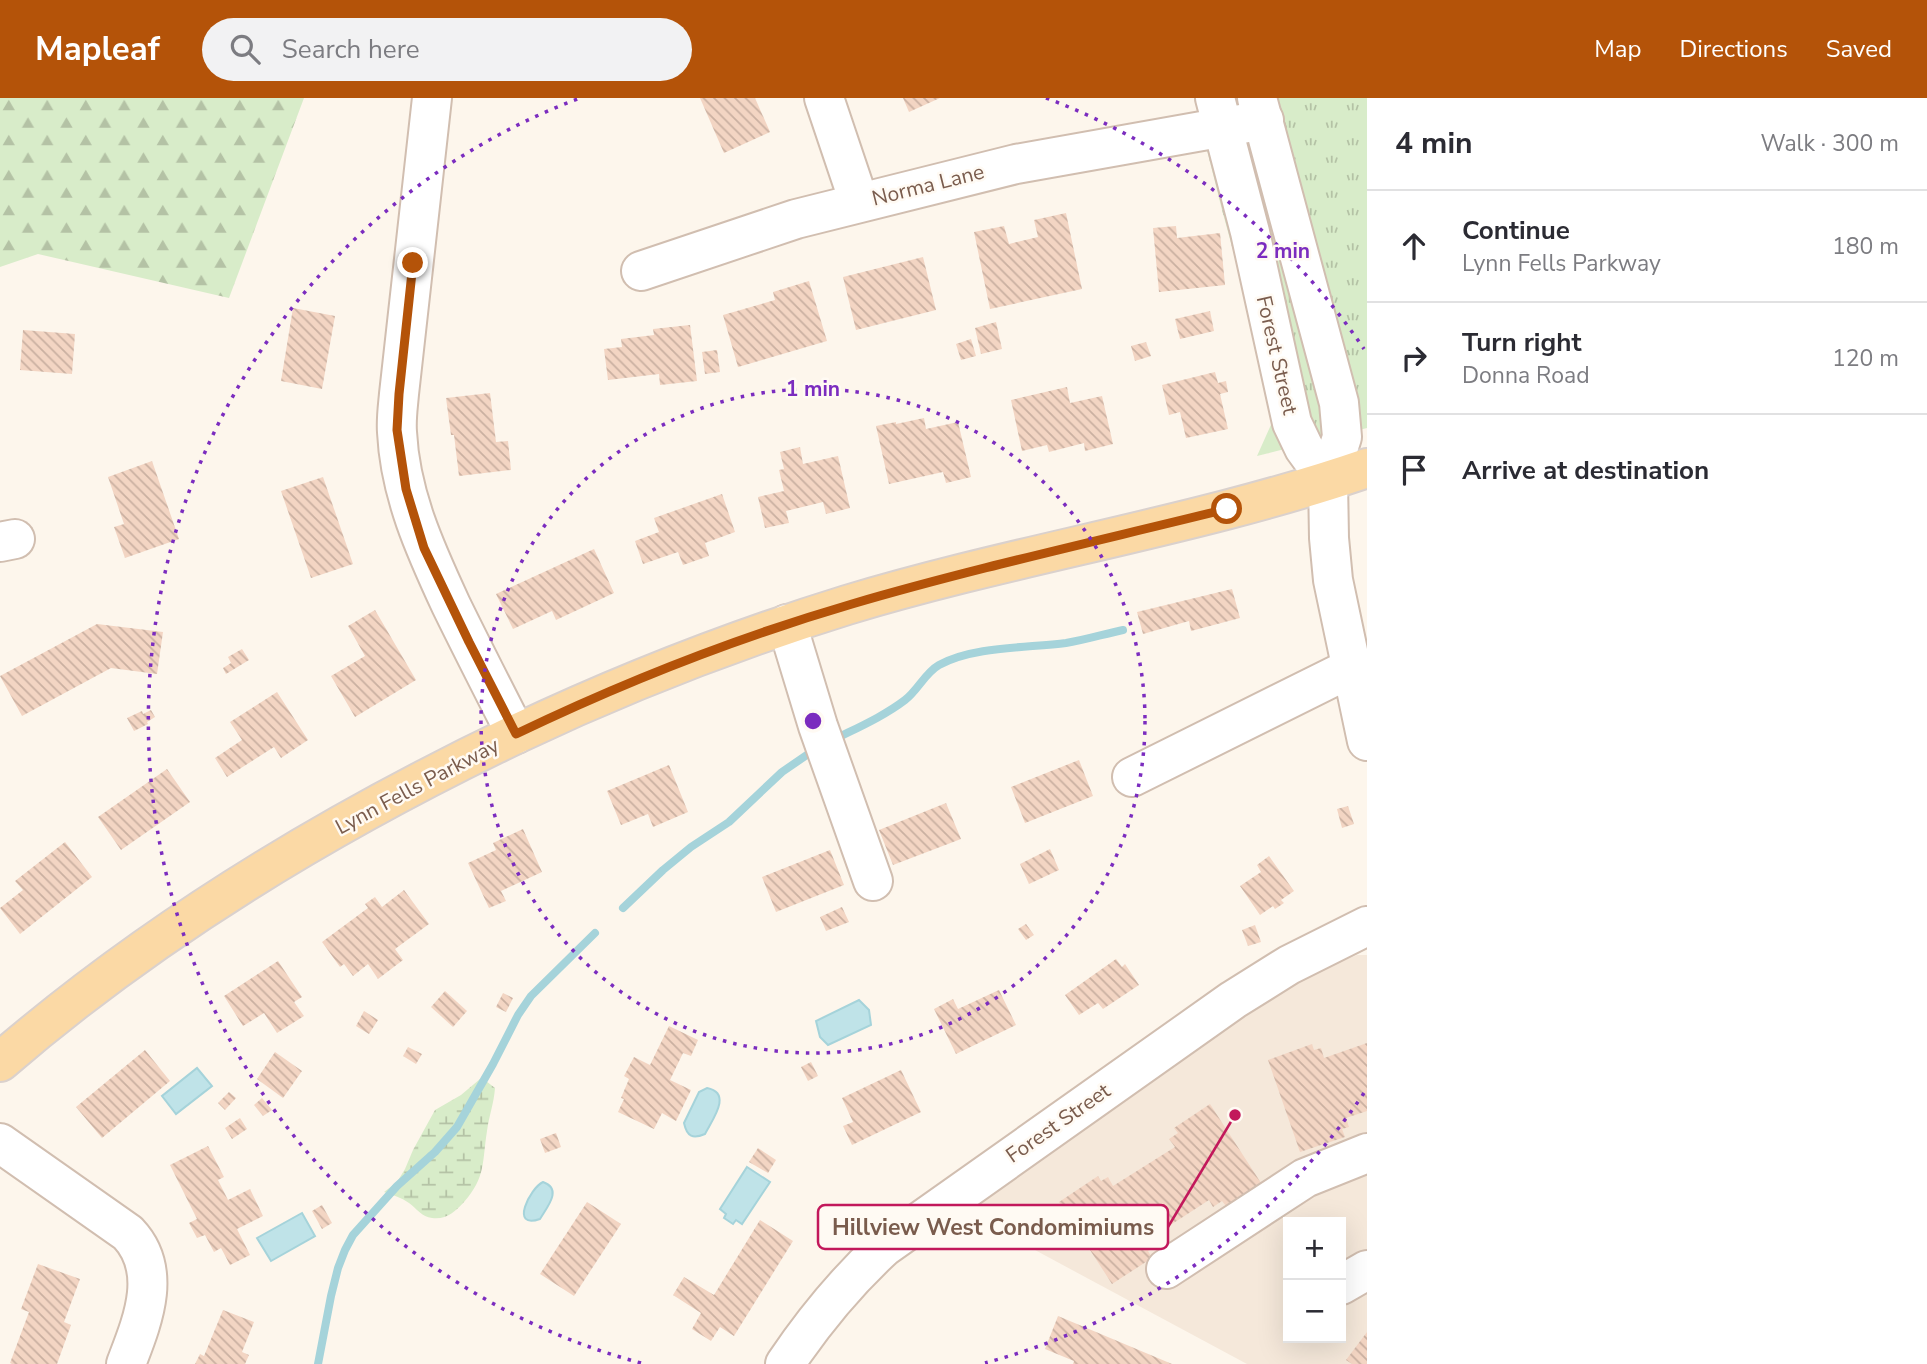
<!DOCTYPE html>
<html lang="en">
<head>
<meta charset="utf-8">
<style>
  :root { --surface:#fff; --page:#f2f2f3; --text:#2b2b33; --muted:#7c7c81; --line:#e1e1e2; --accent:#b45309 }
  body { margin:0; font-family:"Nunito Sans",sans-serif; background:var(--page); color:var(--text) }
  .controls { position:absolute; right:21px; bottom:21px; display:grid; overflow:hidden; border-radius:0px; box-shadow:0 7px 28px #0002 }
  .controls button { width:63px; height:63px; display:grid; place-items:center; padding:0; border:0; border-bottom:2px solid var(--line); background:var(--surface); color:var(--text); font:35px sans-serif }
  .stop { position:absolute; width:21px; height:21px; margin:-16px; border:5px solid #b45309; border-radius:50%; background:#fff }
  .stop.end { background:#b45309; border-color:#fff; box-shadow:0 2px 7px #0008 }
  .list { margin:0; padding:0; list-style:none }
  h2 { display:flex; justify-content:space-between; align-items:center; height:91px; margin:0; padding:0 28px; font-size:30px }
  h2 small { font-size:23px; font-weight:400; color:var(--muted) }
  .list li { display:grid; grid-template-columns:46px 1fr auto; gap:21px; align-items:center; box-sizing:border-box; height:112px; padding:0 28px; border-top:2px solid var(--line) }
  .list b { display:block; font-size:26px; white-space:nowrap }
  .list p { margin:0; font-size:23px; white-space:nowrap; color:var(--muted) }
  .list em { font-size:23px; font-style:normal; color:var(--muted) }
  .icon { flex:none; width:38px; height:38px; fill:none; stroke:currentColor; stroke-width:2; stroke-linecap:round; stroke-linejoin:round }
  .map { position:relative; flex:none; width:1367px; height:1266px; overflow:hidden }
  header { display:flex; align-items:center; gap:42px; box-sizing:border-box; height:98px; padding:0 35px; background:var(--accent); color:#fff }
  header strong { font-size:33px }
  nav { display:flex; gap:38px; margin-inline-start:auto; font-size:24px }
  .search { width:490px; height:63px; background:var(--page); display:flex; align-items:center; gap:18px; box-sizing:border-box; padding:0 24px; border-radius:38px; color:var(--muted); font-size:26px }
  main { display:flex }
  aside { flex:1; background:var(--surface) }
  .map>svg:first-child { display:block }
</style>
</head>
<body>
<header>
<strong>Mapleaf</strong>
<div class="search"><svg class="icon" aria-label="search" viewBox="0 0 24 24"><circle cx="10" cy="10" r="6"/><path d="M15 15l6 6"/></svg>Search here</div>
<nav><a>Map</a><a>Directions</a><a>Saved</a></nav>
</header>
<main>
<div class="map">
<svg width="1367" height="1266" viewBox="0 0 1367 1266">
  <defs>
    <pattern id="forest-firs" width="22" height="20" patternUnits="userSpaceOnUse" patternTransform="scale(1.75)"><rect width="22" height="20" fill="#d8ecc9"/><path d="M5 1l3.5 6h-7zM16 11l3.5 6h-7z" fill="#b4c2a5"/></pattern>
    <pattern id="wetland-marsh" width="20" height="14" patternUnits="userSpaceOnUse" patternTransform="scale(1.75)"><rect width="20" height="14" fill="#d8ecc9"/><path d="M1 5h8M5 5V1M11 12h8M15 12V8" fill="none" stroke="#b4c2a5"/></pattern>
    <pattern id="park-tufts" width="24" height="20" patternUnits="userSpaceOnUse" patternTransform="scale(1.75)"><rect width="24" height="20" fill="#d8ecc9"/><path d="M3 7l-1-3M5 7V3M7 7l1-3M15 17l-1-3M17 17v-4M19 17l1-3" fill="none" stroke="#b4c2a5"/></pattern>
    <pattern id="building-back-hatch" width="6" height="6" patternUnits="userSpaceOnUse" patternTransform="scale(1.75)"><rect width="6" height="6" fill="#f3d5c3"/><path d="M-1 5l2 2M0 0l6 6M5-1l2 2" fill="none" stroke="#cab0a1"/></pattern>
  </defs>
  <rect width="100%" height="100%" fill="#fdf6ec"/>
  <path fill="#f5e8da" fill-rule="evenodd" d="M1357,857H1367V1266H1247L966,1115L1241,920L1310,877ZM1288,1124H1341V1240H1288Z"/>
  <path fill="url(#forest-firs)" d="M0,0H304L229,200L38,156L0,169Z"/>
  <path fill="url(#wetland-marsh)" d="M480,981L486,983L495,990C494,1005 489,1018 487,1033C482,1064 486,1079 464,1104C455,1114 446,1122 432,1120C422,1119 416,1110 409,1105C402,1100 393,1097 384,1094L397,1084L405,1071L413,1052L435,1012L461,997Z"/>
  <path fill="url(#park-tufts)" d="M1194,0H1367V330L1257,358L1274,320L1257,240L1222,112Z"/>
  <g fill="#bfe3e8" stroke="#a5d3da" stroke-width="2">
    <path d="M859,902L869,912L871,927L828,947L820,939L816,923Z"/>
    <path d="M197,970L212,988L176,1016L162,998Z"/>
    <path d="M707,990C733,995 712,1022 705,1036C693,1041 687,1039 684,1025L699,994Z"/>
    <path d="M747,1069L770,1084L742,1126L736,1122L733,1126L724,1120L726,1116L720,1111Z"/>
    <path d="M543,1084C563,1091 547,1109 540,1121C509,1132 530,1090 543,1084Z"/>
    <path d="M302,1115L315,1138L271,1163L257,1140Z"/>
  </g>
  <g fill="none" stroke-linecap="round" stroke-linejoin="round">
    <g stroke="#a5d3da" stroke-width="8">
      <path d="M835,641C859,629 884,618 905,602C918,592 925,575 939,567C973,548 1028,550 1066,545C1085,542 1104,536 1123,532"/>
      <path d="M623,810L663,772L691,749L729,724L782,674L814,652"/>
      <path d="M318,1266L331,1198L338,1170L345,1152L353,1137L397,1088L435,1054L457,1029L493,966L518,917L531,898L595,835"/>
    </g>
  </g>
  <g fill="url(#building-back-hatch)">
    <path d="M700,0H755L770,34L724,55Z"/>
    <path d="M903,0H940L909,14Z"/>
    <path d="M1066,115L1082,191L990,211L974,134L1004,128L1009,146L1038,139L1034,122Z"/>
    <path d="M1176,128L1177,140L1220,135L1225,187L1159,194L1153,130Z"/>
    <path d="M923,159L936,212L856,232L843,179Z"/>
    <path d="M809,183L827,243L738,269L723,217L775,202L773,194Z"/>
    <path d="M293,210L335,218L322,291L281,283Z"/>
    <path d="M1210,213L1214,233L1180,241L1175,221Z"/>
    <path d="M996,224L1002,251L981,256L975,230Z"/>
    <path d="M690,227L697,283L660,287L659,276L608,282L604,251L622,249L621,241L654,237L653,231Z"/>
    <path d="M23,232L75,236L72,276L20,272Z"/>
    <path d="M971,241L976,258L961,262L956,246Z"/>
    <path d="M1146,244L1151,258L1135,263L1131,248Z"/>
    <path d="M717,252L720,274L705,276L702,254Z"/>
    <path d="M1215,274L1218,285L1226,283L1228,294L1220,296L1228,331L1186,340L1180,314L1169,317L1162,287Z"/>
    <path d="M1067,289L1070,305L1102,298L1113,346L1085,353L1084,345L1049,354L1047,347L1022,353L1011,302Z"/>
    <path d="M490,295L496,344L508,343L511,372L459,378L454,337H451L446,300Z"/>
    <path d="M924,320L926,331L958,324L971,379L946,385L943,374L889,386L876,328L896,324V326Z"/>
    <path d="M800,349L803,366L838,358L850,410L826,416L823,404L786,413L789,425L765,430L758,399L784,393L779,372L784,371L780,354Z"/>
    <path d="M152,363L179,441L125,460L114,429L124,426L108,379Z"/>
    <path d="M323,379L353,466L311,480L281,393Z"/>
    <path d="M722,396L735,434L705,445L709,458L683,467L678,454L643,466L635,443L659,434L654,420Z"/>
    <path d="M594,451L614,495L556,522L552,513L513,531L496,496Z"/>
    <path d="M1232,491L1240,520L1191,533L1189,523L1143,536L1137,514Z"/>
    <path d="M375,512L416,582L355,619L331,578L365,558L348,528Z"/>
    <path d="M97,526L163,534L157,576L111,570L22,618L0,578Z"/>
    <path d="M242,551L249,562L226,576L223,570L231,565L228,559Z"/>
    <path d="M277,594L308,642L281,660L274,649L227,679L215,660L242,642L230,624Z"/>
    <path d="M151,612L155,619L147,624L148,626L134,633L127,620L142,613L143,616Z"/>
    <path d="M1079,662L1093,698L1025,725L1011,689Z"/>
    <path d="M669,667L688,714L653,729L648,716L621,727L607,693Z"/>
    <path d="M167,671L190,704L121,752L98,719Z"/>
    <path d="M946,705L961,741L893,767L879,732Z"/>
    <path d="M1348,708L1354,726L1342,730L1337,711Z"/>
    <path d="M523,731L542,774L501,793L506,803L489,810L468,765L496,752L493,745Z"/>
    <path d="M65,744L92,779L20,836L0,810L23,792L15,783Z"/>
    <path d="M1050,751L1059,772L1029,786L1020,766Z"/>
    <path d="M830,752L844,787L776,814L762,779Z"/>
    <path d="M1269,758L1294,793L1281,802L1284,805L1275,811L1273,808L1260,817L1240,788L1261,774L1257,767Z"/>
    <path d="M404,792L429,826L395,851L403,862L378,881L368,866L353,878L344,866L340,869L322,844L368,810L365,806L375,799L382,809Z"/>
    <path d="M842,809L849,824L826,833L820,819Z"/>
    <path d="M1026,826L1034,837L1026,842L1018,831Z"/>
    <path d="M1255,827L1261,844L1248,848L1242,832Z"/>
    <path d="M1116,861L1122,869L1125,866L1139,887L1103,911L1098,905L1079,917L1065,897Z"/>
    <path d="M278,863L302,899L294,904L304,918L277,935L264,915L243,928L224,898Z"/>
    <path d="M999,892L1016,927L956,956L934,911L953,901L958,911Z"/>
    <path d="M445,893L467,913L453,929L431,909Z"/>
    <path d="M503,895L513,900L506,914L496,909Z"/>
    <path d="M364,913L378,922L369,936L356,928Z"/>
    <path d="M669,928L698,942L691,958L683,955L670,982L691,992L676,1023L662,1015L654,1031L618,1014L624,1001L621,1000L629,981L624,978L634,959L650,967Z"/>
    <path d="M1367,945V1013L1346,1020L1349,1029L1342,1031L1345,1039L1300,1054L1268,962L1312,946L1314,952L1321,950L1324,960Z"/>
    <path d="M408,949L422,956L416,966L403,958Z"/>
    <path d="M145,952L170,983L102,1040L76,1009Z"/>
    <path d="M275,954L302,973L283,1000L257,981Z"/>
    <path d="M811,964L818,978L808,983L801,969Z"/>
    <path d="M901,972L921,1014L852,1047L843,1028L853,1024L842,1000Z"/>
    <path d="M229,994L236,1000L225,1012L218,1005Z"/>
    <path d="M262,1000L272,1012L263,1018L254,1007Z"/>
    <path d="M1210,1006L1261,1085L1226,1108L1222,1103L1213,1109L1209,1102L1149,1141L1153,1149L1148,1153L1152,1160L1112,1186L1059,1104L1098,1078L1101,1083L1108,1079L1113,1088L1175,1049L1169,1041L1178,1035L1174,1030Z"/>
    <path d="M240,1020L247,1031L232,1041L225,1030Z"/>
    <path d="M556,1035L561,1049L545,1055L540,1041Z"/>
    <path d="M208,1048L224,1079L218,1082L228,1102L250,1091L263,1118L237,1131L250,1157L230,1167L221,1150L214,1154L205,1137L197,1140L189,1125L197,1121L170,1067Z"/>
    <path d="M758,1050L776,1062L768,1075L749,1064Z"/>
    <path d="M587,1104L621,1126L574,1198L540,1176Z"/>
    <path d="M322,1107L332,1125L322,1131L312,1113Z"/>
    <path d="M760,1122L793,1143L734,1238L720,1229L711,1243L692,1231L701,1215L673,1197L684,1179L714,1197Z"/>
    <path d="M38,1166L80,1181L64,1224L71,1227L57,1266H12L10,1265L29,1214L21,1211Z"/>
    <path d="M223,1212L254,1224L242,1254L249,1257L245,1266H195L200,1256L204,1258Z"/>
    <path d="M1058,1218L1172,1266H1073L1074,1263L1045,1251Z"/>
    <path d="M1367,1234V1266H1352L1346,1262Z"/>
  </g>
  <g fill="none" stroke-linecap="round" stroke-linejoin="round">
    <defs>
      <g id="minor">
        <path d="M432,0L399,296C398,308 396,321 397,334C400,396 425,451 451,507C472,550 494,593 516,636"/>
        <path d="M824,0L859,104"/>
        <path d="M1215,0L1250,134L1292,325L1304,350L1328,383"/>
        <path d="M1257,0L1339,305L1342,339L1328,383L1329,440L1333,482L1367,643"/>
        <path d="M641,173L796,121L1016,66L1264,22"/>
        <path d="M0,444L15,441"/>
        <path d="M787,526L818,628L873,783"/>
        <path d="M1132,679L1351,570"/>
        <path d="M0,1045L128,1135C164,1173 142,1224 126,1266"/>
        <path d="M1166,1171L1305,1080L1367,1055"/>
        <path d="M1341,1187L1367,1172"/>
        <path d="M785,1266C814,1223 846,1184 884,1149L1233,902L1289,867L1367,828"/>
      </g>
      <path id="major" d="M0,964C155,830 332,724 516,636C624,585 734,542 847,507C1019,455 1198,428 1367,370"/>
    </defs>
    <use href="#minor" stroke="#d1beb0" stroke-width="42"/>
    <use href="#major" stroke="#dad1cd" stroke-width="42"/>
    <use href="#minor" stroke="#fff" stroke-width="38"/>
    <use href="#major" stroke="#fbd9a5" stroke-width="38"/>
  </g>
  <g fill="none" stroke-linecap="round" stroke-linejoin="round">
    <path stroke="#b45309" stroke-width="9" d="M413,165L399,296L397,332L406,391L424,450L469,544L516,636C624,584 736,540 852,506C975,470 1102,442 1227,411"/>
  </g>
  <g fill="none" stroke="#7b2cbf" stroke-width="3.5" stroke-dasharray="3.5 7">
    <circle cx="813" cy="623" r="332"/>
    <path d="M1364 995A665 665 0 0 1 985 1265M641 1265A665 665 0 0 1 580 0M1046 0A665 665 0 0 1 1364 251"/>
  </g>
  <g text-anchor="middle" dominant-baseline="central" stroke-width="5" stroke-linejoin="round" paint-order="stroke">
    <g font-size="21" fill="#7a5c4d" stroke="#fffaf3">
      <text transform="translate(928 87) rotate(-14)">Norma Lane</text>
      <text transform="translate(1277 257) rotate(77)">Forest Street</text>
      <text transform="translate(417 688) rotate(-28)">Lynn Fells Parkway</text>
      <text transform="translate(1058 1025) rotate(-35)">Forest Street</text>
    </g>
  </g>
  <circle cx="813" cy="623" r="10" fill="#7b2cbf" stroke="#fffaf3" stroke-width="3.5"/>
  <g font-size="21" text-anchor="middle" font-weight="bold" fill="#7b2cbf" stroke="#fffaf3" stroke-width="5" stroke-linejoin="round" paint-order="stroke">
    <text x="1283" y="160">2 min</text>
    <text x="813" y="298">1 min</text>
  </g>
  <path fill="none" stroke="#c2185b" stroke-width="2.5" d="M1235 1017L1168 1129"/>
  <circle fill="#c2185b" stroke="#fffaf3" stroke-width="2.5" cx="1235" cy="1017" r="7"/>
  <rect fill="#fffaf3" stroke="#c2185b" stroke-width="2.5" x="818" y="1107" width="350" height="44" rx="7"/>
  <g font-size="23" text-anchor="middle" font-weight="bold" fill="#7a5c4d">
    <text x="993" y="1137">Hillview West Condomimiums</text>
  </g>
</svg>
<div class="controls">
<button>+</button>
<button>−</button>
</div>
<div class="stop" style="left:1227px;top:411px"></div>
<div class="stop end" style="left:413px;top:165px"></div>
</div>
<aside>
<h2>4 min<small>Walk · 300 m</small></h2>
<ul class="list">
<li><svg class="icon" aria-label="ahead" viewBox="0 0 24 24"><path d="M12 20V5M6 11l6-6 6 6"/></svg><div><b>Continue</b><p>Lynn Fells Parkway</p></div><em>180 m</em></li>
<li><svg class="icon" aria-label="right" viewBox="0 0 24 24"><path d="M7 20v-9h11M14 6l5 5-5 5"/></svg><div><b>Turn right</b><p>Donna Road</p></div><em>120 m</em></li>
<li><svg class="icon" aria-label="arrive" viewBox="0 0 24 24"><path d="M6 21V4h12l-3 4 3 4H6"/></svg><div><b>Arrive at destination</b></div></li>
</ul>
</aside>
</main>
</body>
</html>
